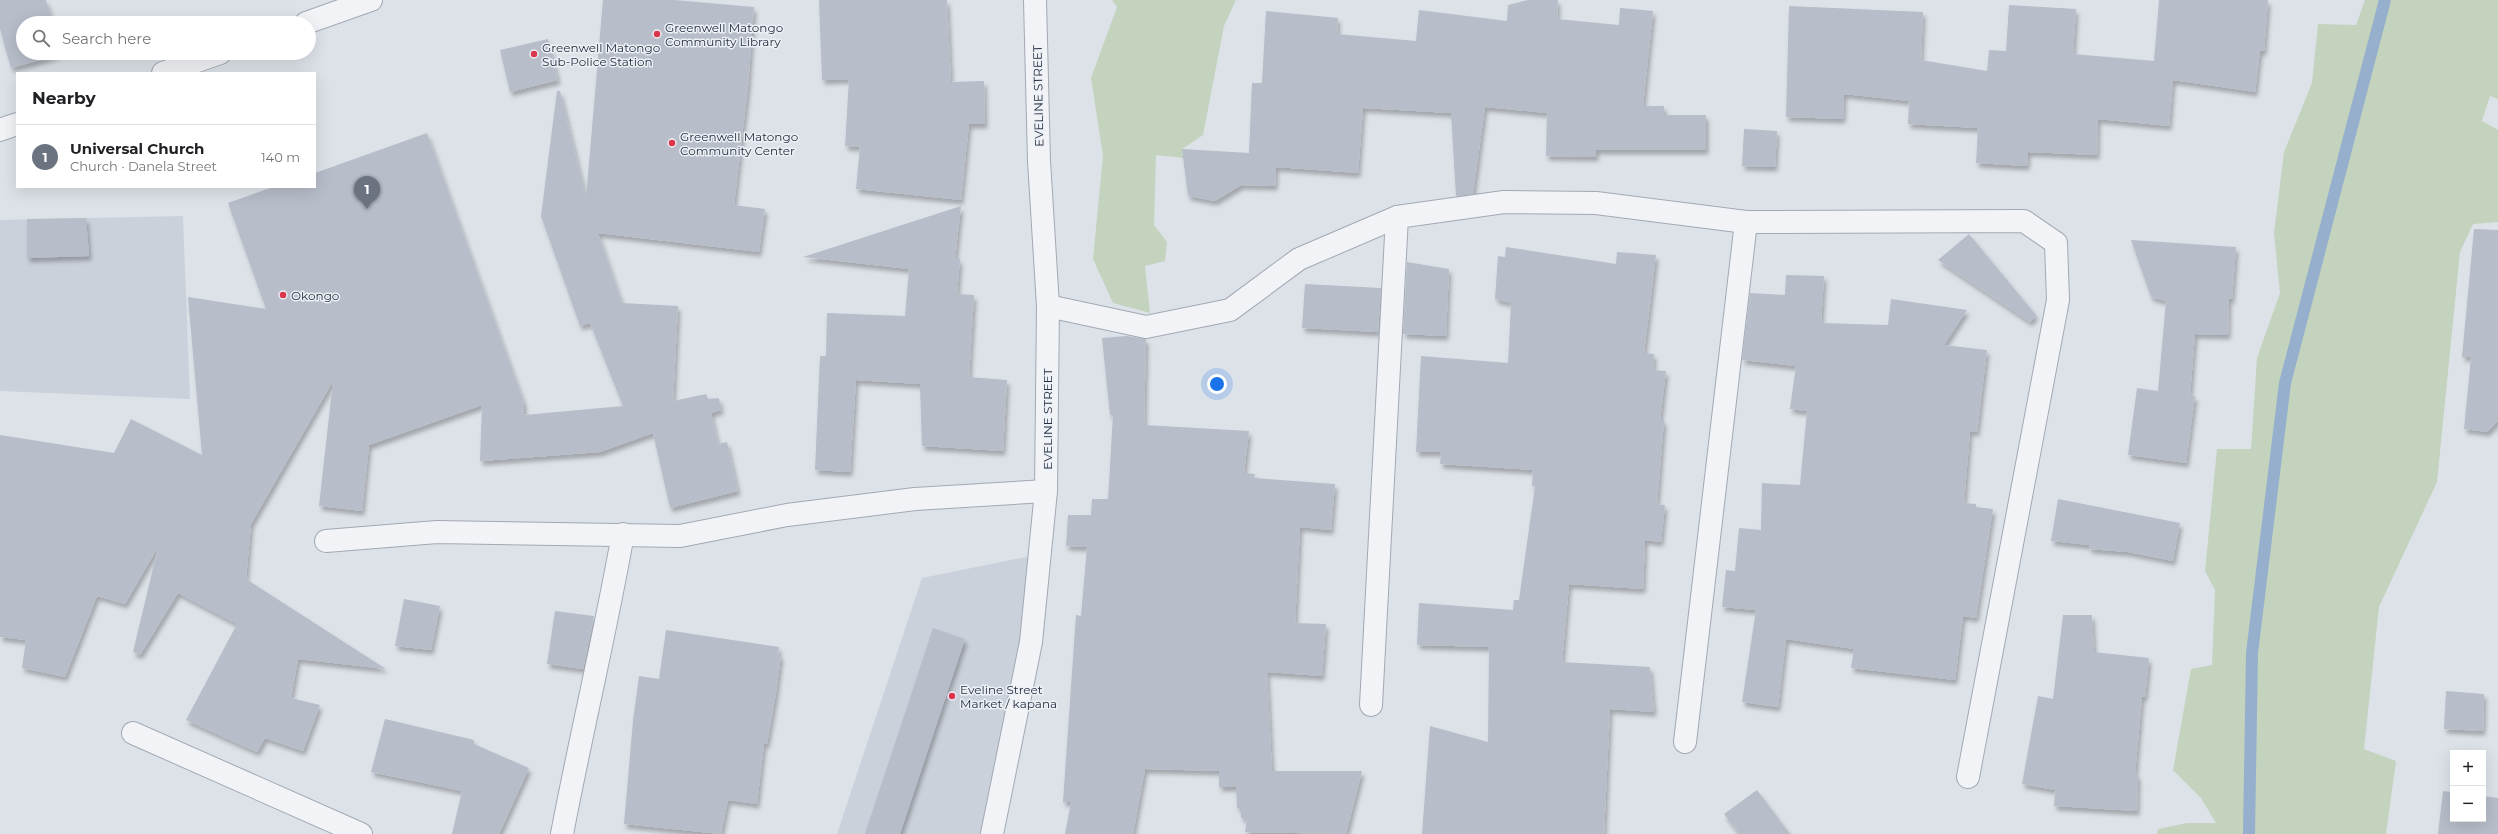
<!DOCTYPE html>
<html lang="en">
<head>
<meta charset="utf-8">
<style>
  :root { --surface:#fff; --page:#f6f6f6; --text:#202124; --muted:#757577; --line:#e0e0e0; --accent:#2563eb }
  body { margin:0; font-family:Montserrat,sans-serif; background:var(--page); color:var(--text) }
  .controls { position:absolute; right:12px; bottom:12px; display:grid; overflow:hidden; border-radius:0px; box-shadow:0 4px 16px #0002 }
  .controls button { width:36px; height:36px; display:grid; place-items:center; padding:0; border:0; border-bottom:1px solid var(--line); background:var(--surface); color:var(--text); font:20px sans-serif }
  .you { position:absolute; left:1217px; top:384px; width:14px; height:14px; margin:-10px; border:3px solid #fff; border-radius:50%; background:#1a73e8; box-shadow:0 0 0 6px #1a73e833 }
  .badge { display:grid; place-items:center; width:26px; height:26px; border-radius:50%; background:var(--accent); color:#fff; font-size:13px; font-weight:700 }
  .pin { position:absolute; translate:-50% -33px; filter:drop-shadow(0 1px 2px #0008) }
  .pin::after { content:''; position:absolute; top:21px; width:14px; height:12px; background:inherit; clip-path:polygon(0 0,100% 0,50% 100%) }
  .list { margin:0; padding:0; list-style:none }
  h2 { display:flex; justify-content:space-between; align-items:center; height:52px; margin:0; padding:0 16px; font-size:17px }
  h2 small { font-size:13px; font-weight:400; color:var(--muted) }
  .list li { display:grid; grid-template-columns:26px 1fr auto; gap:12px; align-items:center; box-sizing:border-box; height:64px; padding:0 16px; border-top:1px solid var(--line) }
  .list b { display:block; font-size:15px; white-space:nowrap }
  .list p { margin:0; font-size:13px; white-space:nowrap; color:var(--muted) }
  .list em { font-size:13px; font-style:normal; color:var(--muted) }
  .icon { flex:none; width:22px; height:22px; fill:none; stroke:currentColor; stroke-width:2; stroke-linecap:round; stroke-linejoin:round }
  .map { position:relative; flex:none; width:2498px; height:834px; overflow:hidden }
  .search { position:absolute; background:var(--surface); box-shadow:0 4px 16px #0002; left:16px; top:16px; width:300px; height:44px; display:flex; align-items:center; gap:10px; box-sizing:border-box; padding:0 14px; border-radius:22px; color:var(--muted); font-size:15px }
  .panel { position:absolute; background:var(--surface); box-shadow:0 4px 16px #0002; left:16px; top:72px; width:300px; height:116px; border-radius:0px }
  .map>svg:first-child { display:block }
</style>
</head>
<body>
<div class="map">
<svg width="2498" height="834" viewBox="0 0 2498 834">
  <defs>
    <filter id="shadow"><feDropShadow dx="2.5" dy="4.5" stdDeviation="2" flood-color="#0004"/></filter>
  </defs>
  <rect width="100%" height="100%" fill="#dde2e9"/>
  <g fill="#cbd1db">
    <path d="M183,216L190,399L0,391V220Z"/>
    <path d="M1040,554L992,834H837L922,578Z"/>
  </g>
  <g fill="#c3d3be">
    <path d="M1112,0H1236L1224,26L1203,135L1182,149L1183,158L1156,155L1154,225L1167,242L1165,261L1145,266L1150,313L1113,303L1093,259L1103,156L1091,78L1117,7Z"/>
    <path d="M2365,0H2498V99L2490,96L2482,121L2498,130V222L2473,224L2460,252L2437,482L2379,607L2364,749L2396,761L2386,834H2157L2158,829L2187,823H2216L2201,798L2173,770L2191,669L2212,665L2215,590L2205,571L2217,449H2251L2257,358L2280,293L2274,233L2284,152L2312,83L2318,24L2356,25Z"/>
  </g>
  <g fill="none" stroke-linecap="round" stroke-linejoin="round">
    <path stroke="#95afcc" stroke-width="12" d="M2249,834L2252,653L2285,383L2385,0"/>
  </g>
  <g fill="#b7bdc9" filter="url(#shadow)">
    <path d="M0,0H46L53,23H23V53L61,54L11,68L0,29Z"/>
    <path d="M603,0H674L754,7L748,86L734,205L765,209L759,252L598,233L622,303L678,306L673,401L706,394L708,399L719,398L721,410L711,413L718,444L727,442L738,491L670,508L653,433L600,452L480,461L482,405L369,445L362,511L319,506L333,381L251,524L246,579L386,669L298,659L291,698L320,705L303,751L265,738L257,752L186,720L237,624L178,593L140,655L133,652L158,547L125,604L97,596L65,677L22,668L26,640L0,637V435L114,453L131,419L202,455L188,297L266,309L228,203L273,187H315V173L427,133L524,403V415L623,406L590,323L580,326L541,216L557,91H560L586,198Z"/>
    <path d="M819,0H947L951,82L984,81L985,124H969L961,200L856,189L860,147L845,146L849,79L822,80Z"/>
    <path d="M1528,0H1558L1557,19L1619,25L1620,8L1653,11L1643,106H1664V115H1706V150H1596V157L1546,156L1547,113L1485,107L1473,194L1456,196L1451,113L1363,108L1358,173L1276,167L1275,186L1241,185L1215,201L1188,196L1182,149L1249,153L1252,83H1262L1266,11L1338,18L1337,34L1416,41L1419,10L1507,21L1508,5Z"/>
    <path d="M2159,0H2268L2264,51H2260L2255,92L2173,80L2169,126L2098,119L2097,155L2028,152L2027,166L1976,163L1978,128L1908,124L1909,101L1844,94L1843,119L1786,117L1789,6L1923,12L1921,60L1987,71L1989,50L2006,51L2009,5L2076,9L2073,54L2154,61Z"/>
    <path d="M548,39L558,80L510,92L500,50Z"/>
    <path d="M1744,129L1777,131L1775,167L1742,166Z"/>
    <path d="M961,206L955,259H960L957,294L974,295L969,377L1007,380L1003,451L922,446L920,384L856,380L850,472L815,470L820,356H826L827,313L905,316L909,269L803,257Z"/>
    <path d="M86,218L89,256L27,258V219Z"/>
    <path d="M2474,229L2498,230V421L2487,432L2464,429L2471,357H2462Z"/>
    <path d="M1969,234L2036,315L2030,322L1938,260Z"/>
    <path d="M2131,240L2236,247L2232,299H2229L2228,335L2195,334L2190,395L2195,396L2186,463L2128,455L2137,388L2158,391L2166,301L2151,297Z"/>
    <path d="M1506,247L1616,264L1617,252L1656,255L1644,353L1654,354L1653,370L1666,371L1660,420H1664L1657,504L1665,505L1661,542L1645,540L1643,589L1569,584L1562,662L1650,667L1654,712L1610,709L1604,834H1422L1430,726L1488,742L1489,647L1417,645L1419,603L1513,610L1514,600H1519L1535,486H1532L1533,470L1440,464L1441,452H1416L1421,356L1508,363L1511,303L1495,299L1498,256L1505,257Z"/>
    <path d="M1407,262L1449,269L1446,336L1403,334Z"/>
    <path d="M1786,275L1824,276L1821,323L1888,325L1891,299L1967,310L1944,345L1987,350L1977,432L1970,431L1964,503L1976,504V507L1993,509L1976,618L1963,616L1955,680L1851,668L1854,649L1786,639L1778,707L1742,702L1756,610L1722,607L1726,570L1735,571L1739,528L1761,530L1762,483L1800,485L1807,411L1790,409L1796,366L1742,360L1750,293L1785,295Z"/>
    <path d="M1305,284L1381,288L1378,332L1302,328Z"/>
    <path d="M1127,336L1146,339L1144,425L1249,431L1244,473L1255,474L1254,478L1335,484L1331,530L1300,527L1295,623L1326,624L1322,676L1267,672L1272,771H1362L1346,834L1245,832L1247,818H1241V808H1237L1236,787H1219V771L1145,769L1133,834H1065L1071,802H1063L1076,615L1081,616L1087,547L1066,546L1068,515H1091L1092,499H1108L1113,415H1110L1102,338Z"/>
    <path d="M2058,499L2180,523L2173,561L2128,552L2089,549L2090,545L2051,541Z"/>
    <path d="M404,599L440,606L431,650L395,646Z"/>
    <path d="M555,611L594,616L583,669L547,664Z"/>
    <path d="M2063,615H2092L2094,652L2149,658L2145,697H2142L2135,774L2138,775L2137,811L2054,806L2055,790L2022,784L2038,696L2053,699Z"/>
    <path d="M933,628L965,639L900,834H865Z"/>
    <path d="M666,630L779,647L778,655H781L776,693L767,744L764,743L757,804L728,800L721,834L624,824L633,721L639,676L659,679Z"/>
    <path d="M2446,691L2484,694L2483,731L2444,729Z"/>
    <path d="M385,719L474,740V744L529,768L499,834H452L462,791L371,772Z"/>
    <path d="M1757,790L1790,834H1739L1724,814Z"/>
    <path d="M2443,791L2453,792V819H2483V796L2498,798V834H2438Z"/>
  </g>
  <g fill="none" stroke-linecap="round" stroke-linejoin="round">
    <defs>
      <g id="minor">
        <path d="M306,23L371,0"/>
        <path d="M163,73L220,53"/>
        <path d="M0,130L17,124"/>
        <path d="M1048,306L1146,327L1230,310L1299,259L1397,217L1504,202L1596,203L1746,222L2024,221L2056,243L2058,300L1968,777"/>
        <path d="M326,541L437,532L680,536L787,515L915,499L1046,491"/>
        <path d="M1371,705L1397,217"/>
        <path d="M133,733L361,834"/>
        <path d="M1685,742L1746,222"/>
        <path d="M562,834C581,734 605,635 623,534"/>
        <path d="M992,834L1031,642L1046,491L1048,306L1039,161L1035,0"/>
      </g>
    </defs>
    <use href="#minor" stroke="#a2a9b3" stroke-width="24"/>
    <use href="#minor" stroke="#f1f3f7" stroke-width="22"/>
  </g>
  <g fill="#da364c" stroke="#edf1f6" stroke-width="1.5">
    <circle cx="657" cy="34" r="4"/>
    <circle cx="534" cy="54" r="4"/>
    <circle cx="672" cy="143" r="4"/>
    <circle cx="283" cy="295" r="4"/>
    <circle cx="952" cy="696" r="4"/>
  </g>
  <g text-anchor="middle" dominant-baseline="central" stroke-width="3" stroke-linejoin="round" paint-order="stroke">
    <g font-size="12" fill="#252f41" stroke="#edf1f6" text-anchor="start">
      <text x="665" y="27">Greenwell Matongo<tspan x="665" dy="14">Community Library</tspan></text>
      <text x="542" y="47">Greenwell Matongo<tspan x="542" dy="14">Sub-Police Station</tspan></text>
      <text x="680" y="136">Greenwell Matongo<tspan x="680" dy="14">Community Center</tspan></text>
      <text x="291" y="295">Okongo</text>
      <text x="960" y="689">Eveline Street<tspan x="960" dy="14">Market / kapana</tspan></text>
    </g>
    <g font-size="12" fill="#252f41" stroke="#edf1f6">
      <text transform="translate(1038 96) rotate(-91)">EVELINE STREET</text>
      <text transform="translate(1047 419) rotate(-90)">EVELINE STREET</text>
    </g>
  </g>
</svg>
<div class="controls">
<button>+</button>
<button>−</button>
</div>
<div class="you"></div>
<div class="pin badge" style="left:367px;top:209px;background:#6b7280">1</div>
<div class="search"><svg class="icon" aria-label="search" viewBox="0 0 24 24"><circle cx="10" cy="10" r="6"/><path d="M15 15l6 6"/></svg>Search here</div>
<section class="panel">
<h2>Nearby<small></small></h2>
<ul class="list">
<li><span class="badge" style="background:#6b7280">1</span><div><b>Universal Church</b><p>Church · Danela Street</p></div><em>140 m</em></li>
</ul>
</section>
</div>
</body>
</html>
